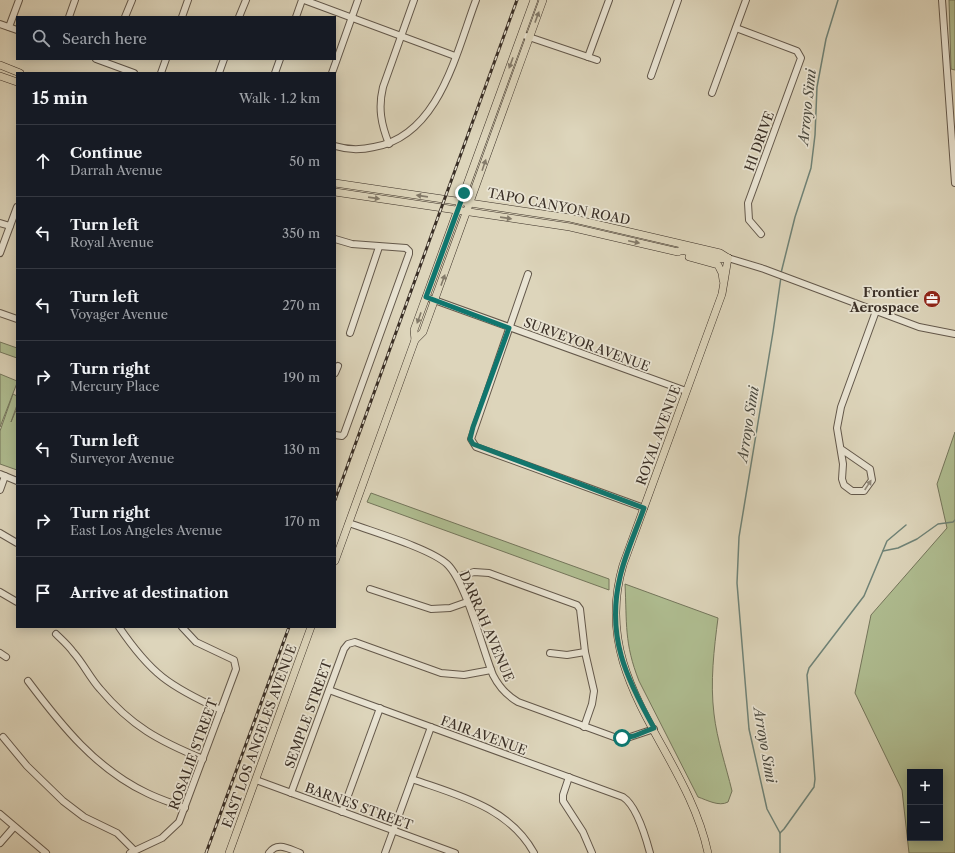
<!DOCTYPE html>
<html lang="en">
<head>
<meta charset="utf-8">
<style>
  :root { --surface:#171b24; --page:#242831; --text:#f1f3f6; --muted:#9ea1a6; --line:#363941 }
  body { margin:0; font-family:"Libre Caslon Text",serif; background:var(--page); color:var(--text) }
  .controls { position:absolute; right:12px; bottom:12px; display:grid; overflow:hidden; border-radius:0px; box-shadow:0 2px 10px #0003 }
  .controls button { width:36px; height:36px; display:grid; place-items:center; padding:0; border:0; border-bottom:1px solid var(--line); background:var(--surface); color:var(--text); font:20px sans-serif }
  .stop { position:absolute; width:12px; height:12px; margin:-9px; border:3px solid #0f766e; border-radius:50%; background:#fff }
  .stop.end { background:#0f766e; border-color:#fff; box-shadow:0 1px 4px #0008 }
  .list { margin:0; padding:0; list-style:none }
  h2 { display:flex; justify-content:space-between; align-items:center; height:52px; margin:0; padding:0 16px; font-size:17px }
  h2 small { font-size:13px; font-weight:400; color:var(--muted) }
  .list li { display:grid; grid-template-columns:26px 1fr auto; gap:12px; align-items:center; box-sizing:border-box; height:72px; padding:0 16px; border-top:1px solid var(--line) }
  .list b { display:block; font-size:15px; white-space:nowrap }
  .list p { margin:0; font-size:13px; white-space:nowrap; color:var(--muted) }
  .list em { font-size:13px; font-style:normal; color:var(--muted) }
  .icon { flex:none; width:22px; height:22px; fill:none; stroke:currentColor; stroke-width:2; stroke-linecap:round; stroke-linejoin:round }
  .map { position:relative; flex:none; width:955px; height:853px; overflow:hidden }
  .search { position:absolute; background:var(--surface); box-shadow:0 2px 10px #0003; left:16px; top:16px; width:320px; height:44px; display:flex; align-items:center; gap:10px; box-sizing:border-box; padding:0 14px; border-radius:0px; color:var(--muted); font-size:15px }
  .panel { position:absolute; background:var(--surface); box-shadow:0 2px 10px #0003; left:16px; top:72px; width:320px; height:556px; border-radius:0px }
  .map>svg:first-child { display:block }
</style>
</head>
<body>
<div class="map">
<svg width="955" height="853" viewBox="0 0 955 853">
  <rect width="100%" height="100%" fill="#ddd5bb"/>
  <filter id="stains"><feTurbulence type="fractalNoise" baseFrequency=".005" numOctaves="4"/><feColorMatrix values="0 0 0 0 .2 0 0 0 0 .09 0 0 0 0 .02 0 0 0 .5 -.17"/></filter>
  <radialGradient id="worn" r=".72"><stop offset=".6" stop-color="#630" stop-opacity="0"/><stop offset="1" stop-color="#630" stop-opacity=".3"/></radialGradient>
  <g fill="#afbd91" stroke="#74765c" fill-rule="evenodd">
    <path d="M949,0H955V70L951,69Z"/>
    <path d="M0,342L17,348V358L0,352Z"/>
    <path d="M0,374L17,381V383L0,427Z"/>
    <path d="M13,394L17,396V405L11,422L17,408V470L0,464V431Z"/>
    <path d="M955,432V853H909L902,790L855,693L871,615L947,528L937,484ZM910,772H940V838H910Z"/>
    <path d="M371,493L609,579V590L367,502Z"/>
    <path d="M625,584L718,618C714,649 710,682 714,714C717,740 726,766 732,791L728,802C719,807 707,800 698,797L639,681C624,643 627,623 625,584Z"/>
  </g>
  <g fill="none" stroke-linecap="round" stroke-linejoin="round">
    <g stroke="#6f8276" stroke-width="1.5">
      <path d="M781,273L795,217L811,168L815,135L817,87L826,39L838,0"/>
      <path d="M883,551L898,548L917,539L938,524L953,522L955,520"/>
      <path d="M780,833L784,829L814,787L815,779L807,675L809,668L864,596L887,541L906,525"/>
      <path d="M780,853V833L767,809L749,729L737,583L739,537L773,332L781,277"/>
    </g>
    <defs>
      <g id="minor">
        <path d="M304,0L455,56"/>
        <path d="M942,0L955,183"/>
        <path d="M69,17L75,0"/>
        <path d="M125,17L132,0"/>
        <path d="M182,17L188,0"/>
        <path d="M239,17L246,0"/>
        <path d="M296,17L302,0"/>
        <path d="M0,24L17,30"/>
        <path d="M9,27L19,0"/>
        <path d="M736,28L797,51L801,58L748,203L749,220L761,234"/>
        <path d="M526,36L597,60"/>
        <path d="M588,57L609,0"/>
        <path d="M96,59L134,73"/>
        <path d="M161,73L166,59"/>
        <path d="M219,73L224,59"/>
        <path d="M275,73L280,59"/>
        <path d="M332,73L358,0"/>
        <path d="M651,76L678,0"/>
        <path d="M712,93L746,0"/>
        <path d="M389,144C381,124 378,108 383,87L414,0"/>
        <path d="M335,146C348,150 361,150 374,147C439,136 456,53 476,0"/>
        <path d="M0,223L10,226"/>
        <path d="M335,239L352,244L406,248L409,251V254L344,434L342,436L335,435"/>
        <path d="M0,253L17,207"/>
        <path d="M728,258L764,269L919,327L955,334"/>
        <path d="M528,274L471,439L476,447L644,508"/>
        <path d="M426,297L686,391"/>
        <path d="M0,313L17,319"/>
        <path d="M350,333L379,247"/>
        <path d="M335,373L338,366"/>
        <path d="M841,449L870,469L872,480L864,491H852L844,485L842,479L843,464L837,428L841,407L876,311"/>
        <path d="M0,474L17,481"/>
        <path d="M0,490L5,476"/>
        <path d="M349,523C373,532 429,548 447,564C466,582 482,648 493,675C499,687 506,695 518,702L614,737H630L654,729"/>
        <path d="M0,533L17,543"/>
        <path d="M457,577L474,572L489,573L577,605L580,609L585,652L594,691L592,704L584,727"/>
        <path d="M370,589L431,609L450,608L467,602"/>
        <path d="M0,592L17,602"/>
        <path d="M119,627C151,674 169,686 221,710"/>
        <path d="M56,634C62,640 68,645 73,652C83,663 90,678 100,689C131,726 159,741 203,759"/>
        <path d="M0,653L6,657"/>
        <path d="M550,653L567,655L585,652"/>
        <path d="M28,681C61,725 96,769 147,793C159,799 172,803 185,808"/>
        <path d="M329,690L623,797C637,806 646,838 650,853"/>
        <path d="M3,737L27,766L63,801L84,817L117,833L134,850"/>
        <path d="M569,777L563,795V801L583,832L592,853"/>
        <path d="M412,779C457,795 509,807 534,853"/>
        <path d="M256,780L455,853"/>
        <path d="M291,793L344,649L348,644L355,642L441,673L464,675L491,670"/>
        <path d="M342,812L380,708"/>
        <path d="M0,814L46,853"/>
        <path d="M0,843L14,827"/>
        <path d="M130,853L162,838L179,822L236,669L234,660L196,642L182,627"/>
        <path d="M269,853C277,841 289,849 300,853"/>
        <path d="M385,853L431,727"/>
      </g>
      <g id="major">
        <path d="M0,65L20,73"/>
        <path d="M0,76L17,82"/>
        <path d="M335,183L570,218L720,253L728,258"/>
        <path d="M335,192L570,227L678,252L681,250L719,259L728,258"/>
        <path d="M689,257L718,265L722,273L723,280"/>
        <path d="M415,340L423,332L543,0"/>
        <path d="M335,561L415,340L414,330L534,0"/>
        <path d="M229,853L311,627"/>
        <path d="M708,853C686,749 589,681 623,565L722,294L728,258"/>
      </g>
    </defs>
    <use href="#minor" stroke="#63584b" stroke-width="8"/>
    <use href="#major" stroke="#3a2f26" stroke-width="8"/>
    <use href="#minor" stroke="#e9e4d3" stroke-width="6"/>
    <use href="#major" stroke="#ddd5bb" stroke-width="7"/>
    <defs>
      <g id="rail">
        <path d="M335,500L517,0"/>
        <path d="M206,853L289,627"/>
      </g>
    </defs>
    <use href="#rail" stroke="#3a2f26" stroke-width="3"/>
    <use href="#rail" stroke="#e9e4d3" stroke-width="1.5" stroke-dasharray="4.5" stroke-linecap="butt"/>
  </g>
  <defs><path id="oneway-solid" d="M-6-.8H1V-3.2L6.5 0L1 3.2V.8H-6Z"/></defs>
  <g fill="#837a69">
    <use href="#oneway-solid" transform="translate(537 17) rotate(-70)"/>
    <use href="#oneway-solid" transform="translate(511 63) rotate(110)"/>
    <use href="#oneway-solid" transform="translate(484 165) rotate(-71)"/>
    <use href="#oneway-solid" transform="translate(422 196) rotate(-172)"/>
    <use href="#oneway-solid" transform="translate(374 198) rotate(8)"/>
    <use href="#oneway-solid" transform="translate(506 218) rotate(8)"/>
    <use href="#oneway-solid" transform="translate(634 242) rotate(12)"/>
    <use href="#oneway-solid" transform="translate(443 280) rotate(-70)"/>
    <use href="#oneway-solid" transform="translate(419 318) rotate(110)"/>
  </g>
  <use fill="#928a7c" href="#oneway-solid" transform="translate(868 485) rotate(-57)"/>
  <g fill="none" stroke-linecap="round" stroke-linejoin="round">
    <path stroke="#0f766e" stroke-width="5" d="M464,193L426,297L509,328L473,427L470,439L473,444L644,508C636,531 625,554 620,577C606,636 626,678 654,728L634,736L622,738"/>
  </g>
  <defs>
    <symbol id="office-disc" viewBox="-11 -11 22 22"><circle r="9.5" fill="#8f2418" stroke="#e9e4d3"/><path d="M-6-3h4V-5.5h4V-3h4V5H-6ZM-1-4.5V-3h2v-1.5ZM-6 0V1H6V0Z" fill="#fff"/></symbol>
  </defs>
  <g fill-rule="evenodd">
    <use href="#office-disc" x="922" y="289" width="20" height="20"/>
  </g>
  <g text-anchor="middle" dominant-baseline="central" stroke-width="3.5" stroke-linejoin="round" paint-order="stroke">
    <g font-size="13" fill="#3a2f26" stroke="#e9e4d3">
      <text transform="translate(759 141) rotate(-70)">HI DRIVE</text>
      <text transform="translate(559 206) rotate(11)">TAPO CANYON ROAD</text>
      <text transform="translate(587 344) rotate(20)">SURVEYOR AVENUE</text>
      <text transform="translate(658 435) rotate(-70)">ROYAL AVENUE</text>
      <text transform="translate(487 626) rotate(67)">DARRAH AVENUE</text>
      <text transform="translate(308 714) rotate(-70)">SEMPLE STREET</text>
      <text transform="translate(484 735) rotate(20)">FAIR AVENUE</text>
      <text transform="translate(259 736) rotate(-70)">EAST LOS ANGELES AVENUE</text>
      <text transform="translate(193 754) rotate(-70)">ROSALIE STREET</text>
      <text transform="translate(359 806) rotate(20)">BARNES STREET</text>
    </g>
    <g font-size="13" font-weight="bold" fill="#3a2f26" stroke="#e9e4d3" text-anchor="end">
      <text x="919" y="292">Frontier<tspan x="919" dy="15">Aerospace</tspan></text>
    </g>
    <g font-size="14" font-style="italic" fill="#4c4b41" stroke="#e9e4d3">
      <text transform="translate(807 107) rotate(-84)">Arroyo Simi</text>
      <text transform="translate(748 424) rotate(-81)">Arroyo Simi</text>
      <text transform="translate(765 745) rotate(80)">Arroyo Simi</text>
    </g>
  </g>
  <rect width="100%" height="100%" filter="url(#stains)"/>
  <rect width="100%" height="100%" fill="url(#worn)"/>
</svg>
<div class="controls">
<button>+</button>
<button>−</button>
</div>
<div class="stop" style="left:622px;top:738px"></div>
<div class="stop end" style="left:464px;top:193px"></div>
<div class="search"><svg class="icon" aria-label="search" viewBox="0 0 24 24"><circle cx="10" cy="10" r="6"/><path d="M15 15l6 6"/></svg>Search here</div>
<section class="panel">
<h2>15 min<small>Walk · 1.2 km</small></h2>
<ul class="list">
<li><svg class="icon" aria-label="ahead" viewBox="0 0 24 24"><path d="M12 20V5M6 11l6-6 6 6"/></svg><div><b>Continue</b><p>Darrah Avenue</p></div><em>50 m</em></li>
<li><svg class="icon" aria-label="left" viewBox="0 0 24 24"><path d="M17 20v-9H6M10 6l-5 5 5 5"/></svg><div><b>Turn left</b><p>Royal Avenue</p></div><em>350 m</em></li>
<li><svg class="icon" aria-label="left" viewBox="0 0 24 24"><path d="M17 20v-9H6M10 6l-5 5 5 5"/></svg><div><b>Turn left</b><p>Voyager Avenue</p></div><em>270 m</em></li>
<li><svg class="icon" aria-label="right" viewBox="0 0 24 24"><path d="M7 20v-9h11M14 6l5 5-5 5"/></svg><div><b>Turn right</b><p>Mercury Place</p></div><em>190 m</em></li>
<li><svg class="icon" aria-label="left" viewBox="0 0 24 24"><path d="M17 20v-9H6M10 6l-5 5 5 5"/></svg><div><b>Turn left</b><p>Surveyor Avenue</p></div><em>130 m</em></li>
<li><svg class="icon" aria-label="right" viewBox="0 0 24 24"><path d="M7 20v-9h11M14 6l5 5-5 5"/></svg><div><b>Turn right</b><p>East Los Angeles Avenue</p></div><em>170 m</em></li>
<li><svg class="icon" aria-label="arrive" viewBox="0 0 24 24"><path d="M6 21V4h12l-3 4 3 4H6"/></svg><div><b>Arrive at destination</b></div></li>
</ul>
</section>
</div>
</body>
</html>
